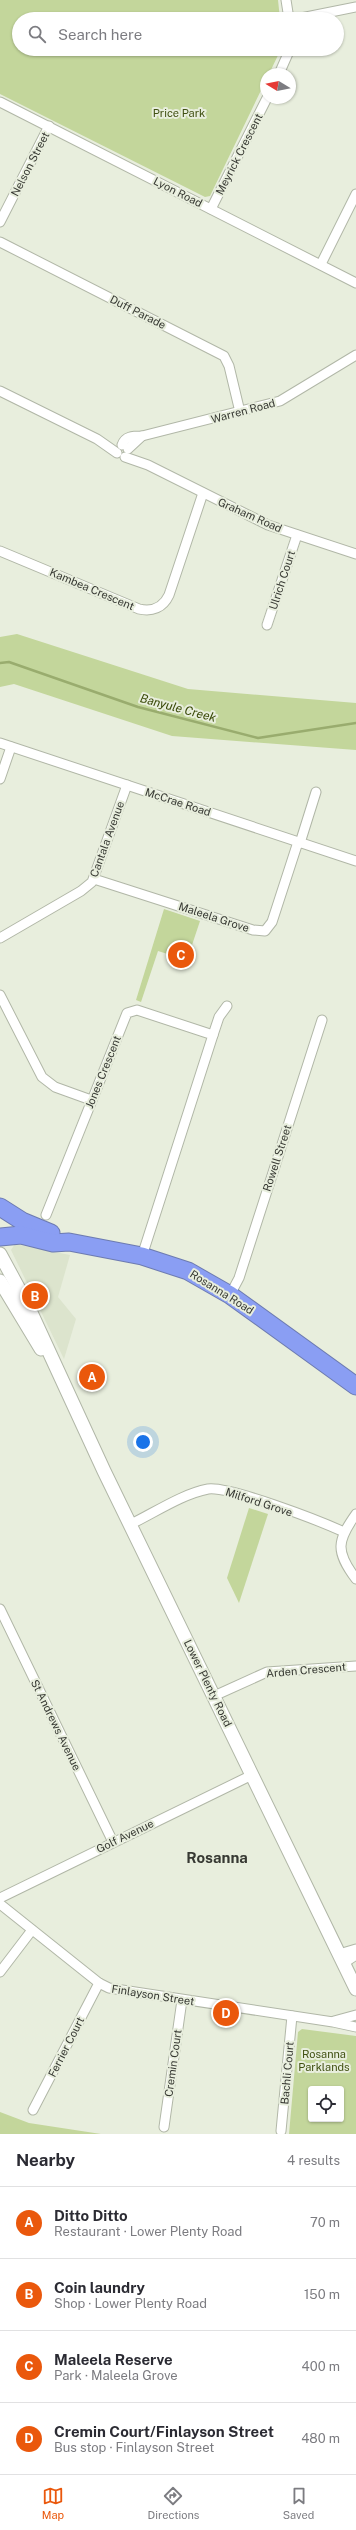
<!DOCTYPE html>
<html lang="en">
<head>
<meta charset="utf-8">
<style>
  :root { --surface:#fff; --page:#f7f7f7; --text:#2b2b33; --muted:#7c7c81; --line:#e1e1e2; --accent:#ea580c }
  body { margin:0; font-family:"Public Sans",sans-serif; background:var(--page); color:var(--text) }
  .controls { position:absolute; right:12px; bottom:12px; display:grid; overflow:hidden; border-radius:4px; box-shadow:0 1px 3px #0004 }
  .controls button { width:36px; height:36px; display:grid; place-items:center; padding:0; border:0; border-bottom:1px solid var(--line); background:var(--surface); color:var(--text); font:20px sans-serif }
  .compass { position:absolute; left:260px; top:68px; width:36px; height:36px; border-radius:50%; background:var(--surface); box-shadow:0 1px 3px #0004; rotate:280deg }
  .you { position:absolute; left:143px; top:1442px; width:14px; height:14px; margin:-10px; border:3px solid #fff; border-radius:50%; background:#1a73e8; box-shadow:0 0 0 6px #1a73e833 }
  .badge { display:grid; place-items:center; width:26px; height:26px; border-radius:50%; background:var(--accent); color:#fff; font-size:13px; font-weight:700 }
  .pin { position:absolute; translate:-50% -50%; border:2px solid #fff; box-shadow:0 1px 4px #0006 }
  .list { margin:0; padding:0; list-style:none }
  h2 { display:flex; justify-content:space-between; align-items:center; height:52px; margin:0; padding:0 16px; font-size:17px }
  h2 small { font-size:13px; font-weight:400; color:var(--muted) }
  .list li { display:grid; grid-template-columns:26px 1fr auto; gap:12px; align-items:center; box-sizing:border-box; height:72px; padding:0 16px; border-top:1px solid var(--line) }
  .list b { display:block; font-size:15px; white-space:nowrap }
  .list p { margin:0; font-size:13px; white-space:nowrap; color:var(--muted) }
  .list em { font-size:13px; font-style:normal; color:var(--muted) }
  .icon { flex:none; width:22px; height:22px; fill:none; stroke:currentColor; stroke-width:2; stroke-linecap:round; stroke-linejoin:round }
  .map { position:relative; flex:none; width:356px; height:2134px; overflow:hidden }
  .search { position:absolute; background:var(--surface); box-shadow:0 1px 3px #0004; left:12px; right:12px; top:12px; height:44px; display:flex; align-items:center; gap:10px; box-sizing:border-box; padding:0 14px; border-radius:22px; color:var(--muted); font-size:15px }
  .sheet { height:340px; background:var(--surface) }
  nav { display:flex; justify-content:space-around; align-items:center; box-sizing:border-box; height:56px; border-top:1px solid var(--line); background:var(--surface); font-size:11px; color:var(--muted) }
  nav a { display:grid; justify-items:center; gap:2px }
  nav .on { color:var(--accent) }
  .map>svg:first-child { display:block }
</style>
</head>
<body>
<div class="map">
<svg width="356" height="2134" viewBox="0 0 356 2134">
  <rect width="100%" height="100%" fill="#e8eedd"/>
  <path fill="#dce4cd" d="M15,1244L70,1255L58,1297L76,1319L64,1359L11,1250Z"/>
  <g fill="#c3d69b" fill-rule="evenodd">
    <path d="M0,0H278L280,19H19V49H281L269,74H266V80L210,196L205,197L0,94Z"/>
    <path d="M17,634L188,689L356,703V750L172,736L14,684L0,687V637Z"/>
    <path d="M164,909L200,921L187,960L158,951L141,1002L136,1000Z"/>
    <path d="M249,1508L268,1514L239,1603L227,1578Z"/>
    <path d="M302,2029L356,2036V2134H289L298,2032ZM311,2089H341V2119H311Z"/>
    <path d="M0,2112L29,2123L101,2134H0Z"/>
  </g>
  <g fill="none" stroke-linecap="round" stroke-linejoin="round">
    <path stroke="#99ac6e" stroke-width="2.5" d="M0,663L9,662L138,707L258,738L356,723"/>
    <defs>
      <g id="street">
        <path d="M286,0L289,19"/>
        <path d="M296,19L356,7"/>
        <path d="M279,74L290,49"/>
        <path d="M0,102L356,283"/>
        <path d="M211,209L267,98"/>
        <path d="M0,222L49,126"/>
        <path d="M0,242L224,356L229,366L240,412"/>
        <path d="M321,264L356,194"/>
        <path d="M0,391L97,439L117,453"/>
        <path d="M122,445C125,436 133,436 142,436L280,401L356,355"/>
        <path d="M128,449L142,436"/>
        <path d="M125,457L148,465L268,525L356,554"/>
        <path d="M0,551L139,609C152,612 163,608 169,595L203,493"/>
        <path d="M267,625L297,535"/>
        <path d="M0,743L356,861"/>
        <path d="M0,779L11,747"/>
        <path d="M300,843L316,792"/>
        <path d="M94,879L253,930L265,931L272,922L298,842"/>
        <path d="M0,938L81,891L92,882L127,785"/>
        <path d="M0,995L42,1077L55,1087L91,1100"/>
        <path d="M213,1035L219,1017L227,1006"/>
        <path d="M46,1215L127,1013L137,1010L213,1035L142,1256"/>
        <path d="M230,1295L239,1278L322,1020"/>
        <path d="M356,1514C337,1541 335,1551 356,1579"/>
        <path d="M131,1524C154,1513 182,1494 208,1489C230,1486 320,1521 344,1532"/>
        <path d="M0,1609L113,1842"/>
        <path d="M214,1696L267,1672L356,1666"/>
        <path d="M0,1898L252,1775"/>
        <path d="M0,1904L99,1983L109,1988L333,2022L356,2027"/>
        <path d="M339,1954L356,1949"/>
        <path d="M344,1963L356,1955"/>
        <path d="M0,1972L32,1930"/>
        <path d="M334,2021L356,2015"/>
        <path d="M33,2110L99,1983"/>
        <path d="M164,2127L182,2000"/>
        <path d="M281,2131L292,2016"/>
      </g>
      <g id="secondary">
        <path d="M0,1254L27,1304L104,1471L356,1989"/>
        <path d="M0,1281L41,1349"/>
      </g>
      <g id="highway">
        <path d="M0,1207L22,1221L51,1233"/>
        <path d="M0,1237L21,1235L53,1243L69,1242L142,1256L188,1271L230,1295L356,1386"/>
      </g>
    </defs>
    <use href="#street" stroke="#b1b7a7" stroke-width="11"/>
    <use href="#secondary" stroke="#b1b7a7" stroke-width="15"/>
    <use href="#highway" stroke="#6d7bb0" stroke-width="19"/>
    <use href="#street" stroke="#fff" stroke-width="9"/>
    <use href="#secondary" stroke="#fff" stroke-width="13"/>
    <use href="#highway" stroke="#8a9ef3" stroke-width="17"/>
  </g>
  <g text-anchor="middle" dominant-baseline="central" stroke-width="4" stroke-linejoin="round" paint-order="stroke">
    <g font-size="11" fill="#405012" stroke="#e8eedd">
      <text x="179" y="113">Price Park</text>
      <text x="324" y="2054">Rosanna<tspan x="324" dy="13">Parklands</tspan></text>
    </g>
    <g font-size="11" fill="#373933" stroke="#e8eedd">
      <text transform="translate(239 154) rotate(-63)">Meyrick Crescent</text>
      <text transform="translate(30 164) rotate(-63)">Nelson Street</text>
      <text transform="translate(178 192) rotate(27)">Lyon Road</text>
      <text transform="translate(138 312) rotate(27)">Duff Parade</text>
      <text transform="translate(243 411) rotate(-15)">Warren Road</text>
      <text transform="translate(250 515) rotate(24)">Graham Road</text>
      <text transform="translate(282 580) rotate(-72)">Ulrich Court</text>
      <text transform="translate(92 589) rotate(23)">Kambea Crescent</text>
      <text transform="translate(178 802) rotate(18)">McCrae Road</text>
      <text transform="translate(107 839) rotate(-70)">Cantala Avenue</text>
      <text transform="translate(214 917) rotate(18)">Maleela Grove</text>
      <text transform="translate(103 1072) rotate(-68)">Jones Crescent</text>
      <text transform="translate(277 1158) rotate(-72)">Rowell Street</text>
      <text transform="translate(222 1292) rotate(32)">Rosanna Road</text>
      <text transform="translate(259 1502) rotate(18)">Milford Grove</text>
      <text transform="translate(306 1670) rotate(-5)">Arden Crescent</text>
      <text transform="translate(208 1683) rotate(64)">Lower Plenty Road</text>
      <text transform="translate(56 1725) rotate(64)">St Andrews Avenue</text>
      <text transform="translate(125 1836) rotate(-26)">Golf Avenue</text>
      <text transform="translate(153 1995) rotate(9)">Finlayson Street</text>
      <text transform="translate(66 2047) rotate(-63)">Ferrier Court</text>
      <text transform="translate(173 2063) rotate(-82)">Cremin Court</text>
      <text transform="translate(287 2073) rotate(-85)">Bachli Court</text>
    </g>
    <g font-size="12" font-style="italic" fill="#394907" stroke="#e8eedd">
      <text transform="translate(178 708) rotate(15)">Banyule Creek</text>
    </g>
    <g font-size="15" font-weight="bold" fill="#373933" stroke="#e8eedd">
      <text x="217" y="1857">Rosanna</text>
    </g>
  </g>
</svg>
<div class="controls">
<button><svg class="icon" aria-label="locate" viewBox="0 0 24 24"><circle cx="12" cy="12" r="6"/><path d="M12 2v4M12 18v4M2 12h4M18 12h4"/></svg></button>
</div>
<svg class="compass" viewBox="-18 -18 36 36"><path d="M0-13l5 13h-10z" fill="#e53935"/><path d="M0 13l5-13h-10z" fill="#7c7c81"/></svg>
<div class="you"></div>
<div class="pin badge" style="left:92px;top:1377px">A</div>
<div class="pin badge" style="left:35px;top:1296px">B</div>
<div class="pin badge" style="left:181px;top:955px">C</div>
<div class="pin badge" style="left:226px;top:2013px">D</div>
<div class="search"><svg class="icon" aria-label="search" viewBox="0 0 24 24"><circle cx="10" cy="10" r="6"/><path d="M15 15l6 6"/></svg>Search here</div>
</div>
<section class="sheet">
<h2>Nearby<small>4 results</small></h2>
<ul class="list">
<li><span class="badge">A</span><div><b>Ditto Ditto</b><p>Restaurant · Lower Plenty Road</p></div><em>70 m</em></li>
<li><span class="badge">B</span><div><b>Coin laundry</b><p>Shop · Lower Plenty Road</p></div><em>150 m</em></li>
<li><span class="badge">C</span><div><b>Maleela Reserve</b><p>Park · Maleela Grove</p></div><em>400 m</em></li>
<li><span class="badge">D</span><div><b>Cremin Court/Finlayson Street</b><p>Bus stop · Finlayson Street</p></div><em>480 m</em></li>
</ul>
</section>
<nav>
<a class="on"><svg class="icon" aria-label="map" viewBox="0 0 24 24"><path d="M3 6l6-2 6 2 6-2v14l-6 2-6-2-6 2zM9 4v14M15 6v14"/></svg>Map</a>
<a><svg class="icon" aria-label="directions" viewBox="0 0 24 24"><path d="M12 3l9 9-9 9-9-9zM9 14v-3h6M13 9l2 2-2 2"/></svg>Directions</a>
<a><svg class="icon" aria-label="saved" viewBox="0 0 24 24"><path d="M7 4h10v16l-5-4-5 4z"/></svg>Saved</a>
</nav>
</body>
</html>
